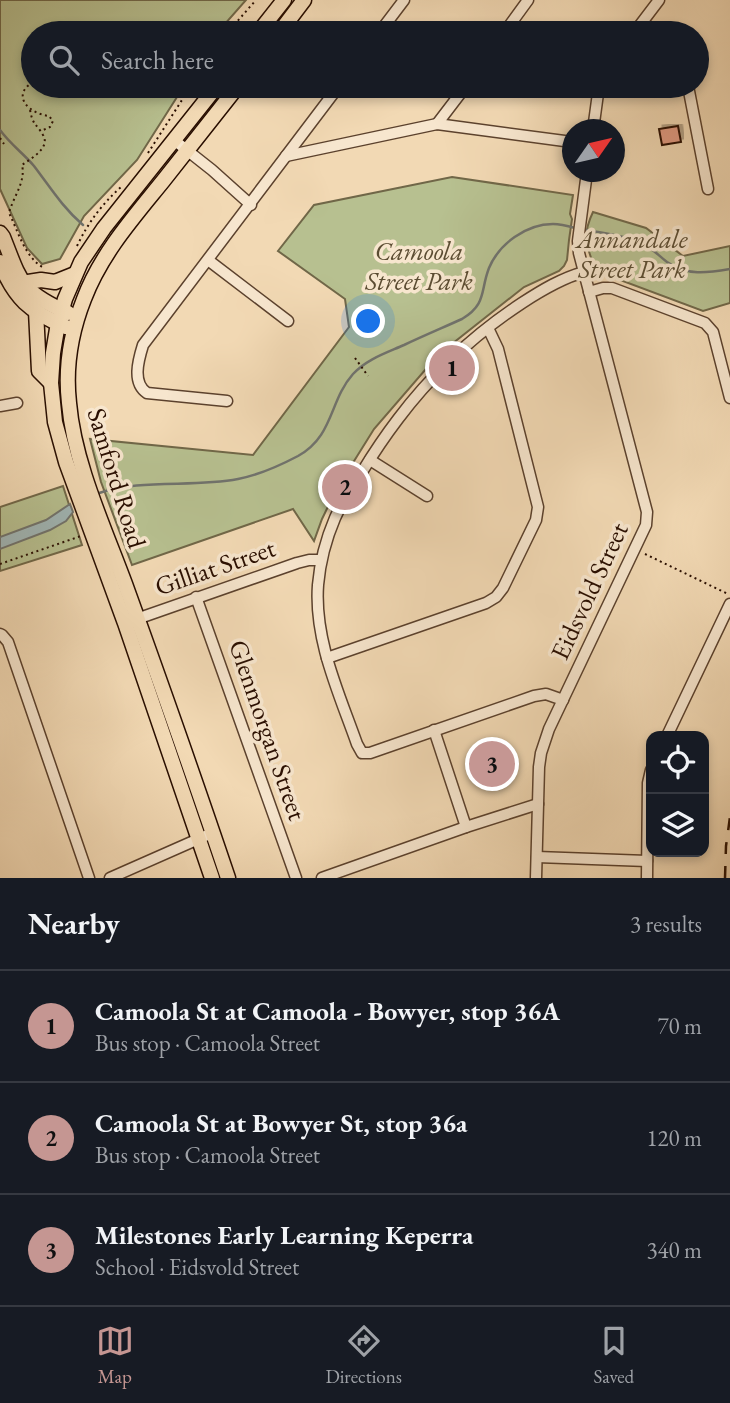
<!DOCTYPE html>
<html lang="en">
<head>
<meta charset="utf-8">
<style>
  :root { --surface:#171b24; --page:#242831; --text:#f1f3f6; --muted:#9ea1a6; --line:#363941; --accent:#c59692 }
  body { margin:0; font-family:"EB Garamond",serif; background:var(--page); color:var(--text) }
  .controls { position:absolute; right:21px; bottom:21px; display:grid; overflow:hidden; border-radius:14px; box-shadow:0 4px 10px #0003 }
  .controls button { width:63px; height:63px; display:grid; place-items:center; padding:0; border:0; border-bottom:2px solid var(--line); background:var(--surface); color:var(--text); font:35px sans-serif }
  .compass { position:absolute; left:562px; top:119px; width:63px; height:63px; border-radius:50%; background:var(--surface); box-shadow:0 4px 10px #0003; rotate:56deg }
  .you { position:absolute; left:369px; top:322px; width:24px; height:24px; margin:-18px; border:5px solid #fff; border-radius:50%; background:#1a73e8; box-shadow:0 0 0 10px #1a73e833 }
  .badge { display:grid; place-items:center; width:46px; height:46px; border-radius:50%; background:var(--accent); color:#111; font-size:23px; font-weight:700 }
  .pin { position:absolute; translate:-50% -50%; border:4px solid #fff; box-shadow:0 2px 7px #0006 }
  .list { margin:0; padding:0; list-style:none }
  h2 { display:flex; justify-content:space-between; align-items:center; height:91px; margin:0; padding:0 28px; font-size:30px }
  h2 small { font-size:23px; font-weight:400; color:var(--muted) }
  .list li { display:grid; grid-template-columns:46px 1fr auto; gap:21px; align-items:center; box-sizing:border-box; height:112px; padding:0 28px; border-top:2px solid var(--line) }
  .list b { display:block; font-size:26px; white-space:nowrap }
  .list p { margin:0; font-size:23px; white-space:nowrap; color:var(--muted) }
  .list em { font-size:23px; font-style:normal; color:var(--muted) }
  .icon { flex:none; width:38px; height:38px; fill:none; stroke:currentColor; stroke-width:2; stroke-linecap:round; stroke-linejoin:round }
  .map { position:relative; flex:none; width:730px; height:878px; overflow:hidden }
  .search { position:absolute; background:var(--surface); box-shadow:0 4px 10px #0003; left:21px; right:21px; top:21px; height:77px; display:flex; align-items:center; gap:18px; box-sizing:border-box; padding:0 24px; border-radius:38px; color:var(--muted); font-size:26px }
  .sheet { height:427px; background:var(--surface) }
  nav { display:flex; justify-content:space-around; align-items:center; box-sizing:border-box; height:98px; border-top:2px solid var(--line); background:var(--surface); font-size:19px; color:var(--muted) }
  nav a { display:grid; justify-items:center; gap:4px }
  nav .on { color:var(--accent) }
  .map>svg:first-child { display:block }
</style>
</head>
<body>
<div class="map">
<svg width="730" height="878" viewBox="0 0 730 878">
  <defs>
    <filter id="shadow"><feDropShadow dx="3.5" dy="-3.5" stdDeviation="0" flood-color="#0004"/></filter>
  </defs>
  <rect width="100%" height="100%" fill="#f2d9b4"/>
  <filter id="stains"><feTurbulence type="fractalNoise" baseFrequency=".00286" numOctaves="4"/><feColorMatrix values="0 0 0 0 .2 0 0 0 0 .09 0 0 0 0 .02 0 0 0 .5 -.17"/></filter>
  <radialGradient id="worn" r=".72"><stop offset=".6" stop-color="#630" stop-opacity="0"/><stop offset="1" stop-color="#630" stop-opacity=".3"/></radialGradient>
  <g fill="#b7c090" stroke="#706748" stroke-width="2">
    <path d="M0,0H246L217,33H33V86H184L137,160L84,216L60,259L42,264L27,248L0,189Z"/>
    <path d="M452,177L573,195L570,214L572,219L569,240L567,260L564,266L559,271L524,287L438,355L374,429L336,490L322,519L314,541L293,509L132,565L101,482L90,439L253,455L349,327L345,299L278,251L314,205Z"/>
    <path d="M593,212L646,228L683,256L730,246V303L703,311L596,271C587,247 581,237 593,212Z"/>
    <path d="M63,486L82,545L0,571V507Z"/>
  </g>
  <path fill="#a0b7b8" stroke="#70736e" stroke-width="2" d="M70,504L73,512L66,521L50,530L0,549V537L46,520Z"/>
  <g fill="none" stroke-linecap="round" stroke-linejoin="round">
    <g stroke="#70736e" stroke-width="2.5">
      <path d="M0,130C10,144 23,153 34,166C50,187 63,208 83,225"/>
      <path d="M581,229C601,233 622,235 640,242C651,247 658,255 667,262C687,276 707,273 730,269"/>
      <path d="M96,494C142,478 191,488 238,479C259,475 279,466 298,456C334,436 329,401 353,374C367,359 386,353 404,345C423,336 442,328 462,319C487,304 480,291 489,268C499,244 526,224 553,224C561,224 568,226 575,228"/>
    </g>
  </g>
  <path fill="#e19a82" stroke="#290e00" stroke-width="2" filter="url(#shadow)" d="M678,126L681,142L662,145L659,129Z"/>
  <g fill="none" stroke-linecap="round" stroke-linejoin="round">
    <defs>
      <g id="minor">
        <path d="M379,33L404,0"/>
        <path d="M504,33L528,0"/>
        <path d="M634,33L659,0"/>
        <path d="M688,86L708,189"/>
        <path d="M437,124L466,86"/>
        <path d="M593,130L599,86"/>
        <path d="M174,140L212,170L251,205"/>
        <path d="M286,156L437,124L572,142"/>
        <path d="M208,260L288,321"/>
        <path d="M589,292L603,288H612L705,323L713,332L730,398"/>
        <path d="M227,401L147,393C132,383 138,361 143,345L339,86"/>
        <path d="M0,406L17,403"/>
        <path d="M370,460L427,496"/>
        <path d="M196,597L296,878"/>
        <path d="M131,621L297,563L309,560H321"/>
        <path d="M0,634L2,635L8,642L89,878"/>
        <path d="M327,658L486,603L496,597L503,588L536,520L538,507L498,349L488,328"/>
        <path d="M563,700L546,694L534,696L370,753H362L357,744C339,693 314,640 318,585C320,562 326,539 335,518C342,502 353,487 362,472C373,454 385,436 398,419C432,374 475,334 522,303C542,290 562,278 584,272"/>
        <path d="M434,730L466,827"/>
        <path d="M667,736L730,604"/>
        <path d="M537,857L647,861"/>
        <path d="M110,878L212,833"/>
        <path d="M322,878L466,827L538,804"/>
        <path d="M536,878L539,767L541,753L549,729L646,525L647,512L579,253L578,241L587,172"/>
        <path d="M647,878L648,783L651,770"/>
      </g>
      <g id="major">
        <path d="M258,33L284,0"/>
        <path d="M279,33L304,0"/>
        <path d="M0,233L3,237C21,283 21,292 68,313"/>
        <path d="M0,262C14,298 30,312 66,327"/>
        <path d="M22,283L41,280L55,282L75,274"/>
        <path d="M36,311L39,371L51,383"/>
        <path d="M212,878L125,623L66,462L55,422L51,383L53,353L58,323L65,299L81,262L104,228L217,86"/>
        <path d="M228,878C195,780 160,681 125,584C104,527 74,463 69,403C65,368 71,332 84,299C101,254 133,218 163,181C188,149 213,118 238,86"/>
      </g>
    </defs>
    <use href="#minor" stroke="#5b412d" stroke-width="13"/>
    <use href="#major" stroke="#290e00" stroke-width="17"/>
    <g stroke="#290e00" stroke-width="2" stroke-dasharray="2 3.5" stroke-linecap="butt">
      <path d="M227,33L256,0"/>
      <path d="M33,82C10,96 30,114 49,116L53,121L50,127L41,131"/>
      <path d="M30,110C33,126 36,123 43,135C51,148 30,159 22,165C26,182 13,197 9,213C18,231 25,258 44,268"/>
      <path d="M0,138L4,144"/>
      <path d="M148,153L191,86"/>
      <path d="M77,246C88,223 101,205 121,187"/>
      <path d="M355,358L368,376"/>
      <path d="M645,554L728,594"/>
      <path d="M0,564L81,536"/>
    </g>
    <use href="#minor" stroke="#f7e6ce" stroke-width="10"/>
    <use href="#major" stroke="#f2d9b4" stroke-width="14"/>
    <path stroke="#290e00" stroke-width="2.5" stroke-dasharray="12 12" stroke-linecap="butt" d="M725,878L726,846L730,817"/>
  </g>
  <g text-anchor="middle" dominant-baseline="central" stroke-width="7" stroke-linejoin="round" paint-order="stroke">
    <g font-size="26" font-style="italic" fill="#5b4c32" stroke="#f7e6ce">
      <text x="632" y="239">Annandale<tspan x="632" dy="30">Street Park</tspan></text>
      <text x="419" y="251">Camoola<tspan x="419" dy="30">Street Park</tspan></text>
    </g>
    <g font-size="26" fill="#290e00" stroke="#f7e6ce">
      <text transform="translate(117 478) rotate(73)">Samford Road</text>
      <text transform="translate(215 567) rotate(-19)">Gilliat Street</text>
      <text transform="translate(589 591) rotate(-65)">Eidsvold Street</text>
      <text transform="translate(268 730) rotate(71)">Glenmorgan Street</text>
    </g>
  </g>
  <rect width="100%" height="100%" filter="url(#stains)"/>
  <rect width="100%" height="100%" fill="url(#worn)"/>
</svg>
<div class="controls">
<button><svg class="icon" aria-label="locate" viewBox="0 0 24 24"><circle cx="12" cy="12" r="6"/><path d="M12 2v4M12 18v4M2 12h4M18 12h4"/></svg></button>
<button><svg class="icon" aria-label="layers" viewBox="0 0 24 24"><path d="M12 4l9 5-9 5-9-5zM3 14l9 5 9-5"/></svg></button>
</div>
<svg class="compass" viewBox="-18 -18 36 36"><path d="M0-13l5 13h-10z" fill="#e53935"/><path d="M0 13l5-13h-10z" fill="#9ea1a6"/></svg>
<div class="you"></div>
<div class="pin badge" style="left:452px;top:368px">1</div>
<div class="pin badge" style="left:345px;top:487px">2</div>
<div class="pin badge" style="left:492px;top:764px">3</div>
<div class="search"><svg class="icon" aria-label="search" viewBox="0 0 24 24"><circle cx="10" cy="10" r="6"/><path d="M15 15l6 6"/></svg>Search here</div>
</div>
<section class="sheet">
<h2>Nearby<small>3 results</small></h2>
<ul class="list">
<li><span class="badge">1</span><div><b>Camoola St at Camoola - Bowyer, stop 36A</b><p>Bus stop · Camoola Street</p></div><em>70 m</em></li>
<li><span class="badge">2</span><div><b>Camoola St at Bowyer St, stop 36a</b><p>Bus stop · Camoola Street</p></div><em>120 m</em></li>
<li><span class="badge">3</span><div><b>Milestones Early Learning Keperra</b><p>School · Eidsvold Street</p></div><em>340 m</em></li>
</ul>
</section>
<nav>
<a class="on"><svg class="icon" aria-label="map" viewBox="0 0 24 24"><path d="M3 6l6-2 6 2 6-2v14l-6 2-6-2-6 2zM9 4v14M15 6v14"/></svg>Map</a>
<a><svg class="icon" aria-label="directions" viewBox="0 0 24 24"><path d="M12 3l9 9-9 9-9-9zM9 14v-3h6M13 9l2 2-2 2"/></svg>Directions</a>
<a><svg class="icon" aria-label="saved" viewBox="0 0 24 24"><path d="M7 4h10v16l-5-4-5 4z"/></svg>Saved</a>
</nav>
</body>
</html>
